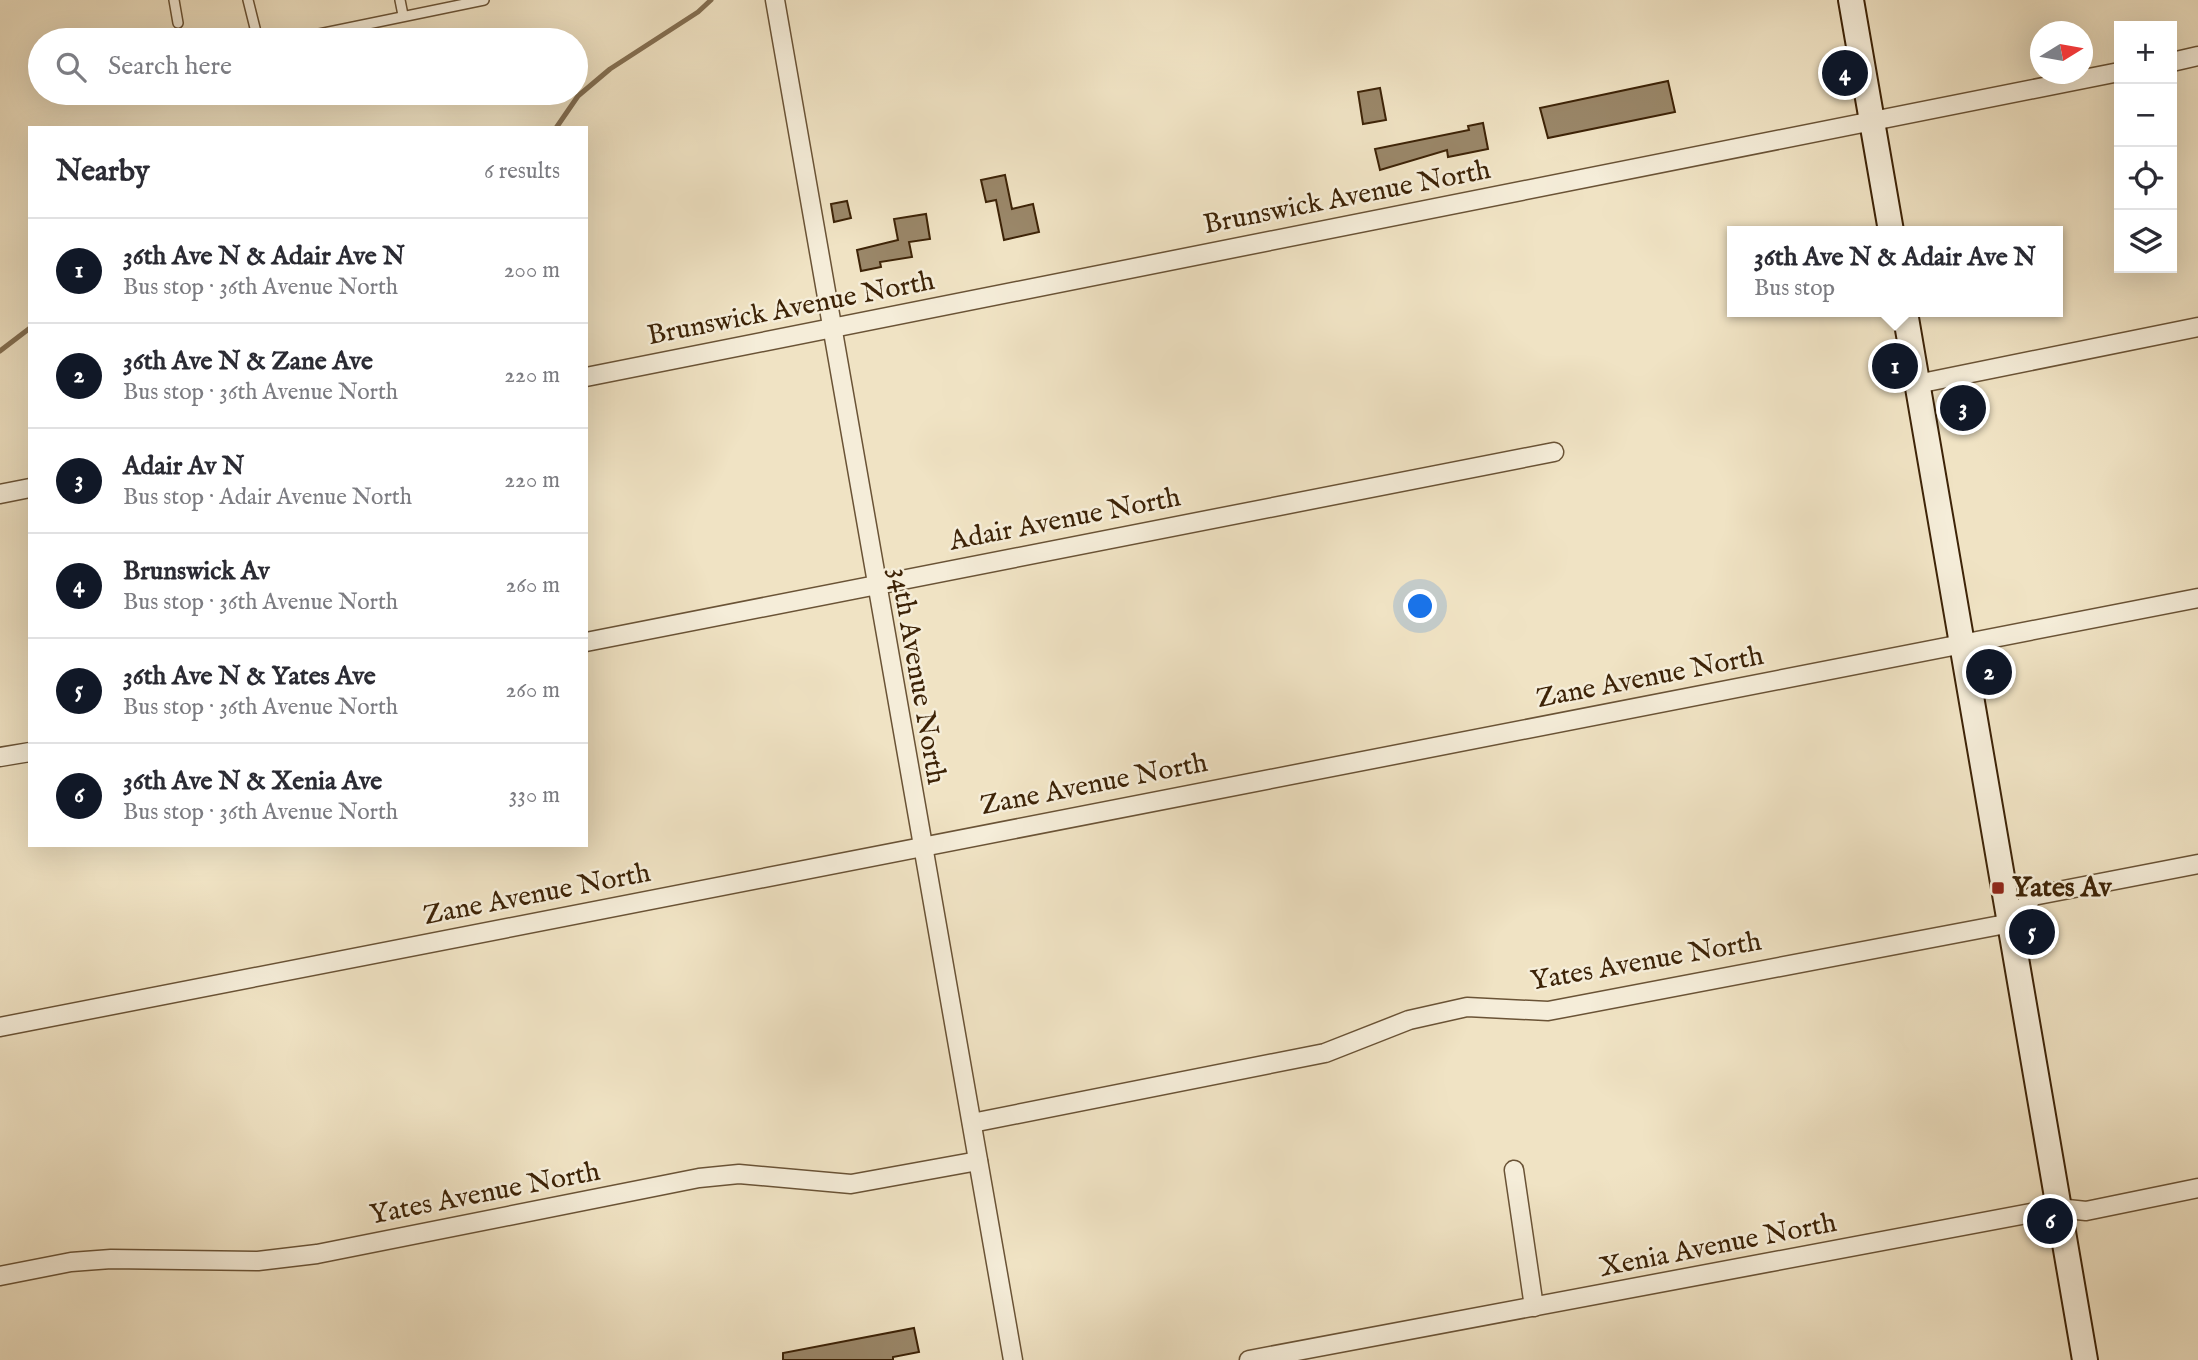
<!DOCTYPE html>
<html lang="en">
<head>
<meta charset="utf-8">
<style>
  :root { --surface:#fff; --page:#f2f2f3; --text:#2b2b33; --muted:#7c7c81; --line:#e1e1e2; --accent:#111827 }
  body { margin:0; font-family:"IM FELL English",serif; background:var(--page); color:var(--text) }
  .controls { position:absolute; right:21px; top:21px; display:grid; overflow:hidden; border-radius:0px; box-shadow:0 7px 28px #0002 }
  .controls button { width:63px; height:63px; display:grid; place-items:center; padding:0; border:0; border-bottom:2px solid var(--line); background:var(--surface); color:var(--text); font:35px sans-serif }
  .compass { position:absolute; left:2030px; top:21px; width:63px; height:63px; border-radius:50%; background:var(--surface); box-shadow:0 7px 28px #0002; rotate:79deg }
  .you { position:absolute; left:1421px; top:607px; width:24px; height:24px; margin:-18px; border:5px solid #fff; border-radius:50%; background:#1a73e8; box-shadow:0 0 0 10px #1a73e833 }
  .badge { display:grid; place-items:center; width:46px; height:46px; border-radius:50%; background:var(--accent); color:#fff; font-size:23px; font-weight:700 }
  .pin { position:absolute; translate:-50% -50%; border:4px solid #fff; box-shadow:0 2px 7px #0006 }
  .popup { position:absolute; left:1727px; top:226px; width:336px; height:91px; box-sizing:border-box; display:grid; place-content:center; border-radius:0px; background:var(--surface); filter:drop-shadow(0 2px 5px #0005); font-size:23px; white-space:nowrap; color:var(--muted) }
  .popup b { font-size:26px; color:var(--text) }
  .popup::after { content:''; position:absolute; left:50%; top:100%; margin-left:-14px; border:14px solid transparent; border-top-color:var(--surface) }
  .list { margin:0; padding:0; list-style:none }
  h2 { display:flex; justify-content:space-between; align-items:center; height:91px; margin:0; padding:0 28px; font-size:30px }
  h2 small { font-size:23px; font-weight:400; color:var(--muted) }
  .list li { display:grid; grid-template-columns:46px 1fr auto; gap:21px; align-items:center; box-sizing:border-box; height:105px; padding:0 28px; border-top:2px solid var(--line) }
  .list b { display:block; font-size:26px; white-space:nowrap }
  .list p { margin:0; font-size:23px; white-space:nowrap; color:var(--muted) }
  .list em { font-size:23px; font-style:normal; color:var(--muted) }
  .icon { flex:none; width:38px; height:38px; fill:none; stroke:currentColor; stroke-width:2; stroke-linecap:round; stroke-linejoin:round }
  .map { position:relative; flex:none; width:2198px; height:1360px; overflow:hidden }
  .search { position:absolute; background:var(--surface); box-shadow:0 7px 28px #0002; left:28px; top:28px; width:560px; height:77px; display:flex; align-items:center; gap:18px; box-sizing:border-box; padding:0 24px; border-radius:38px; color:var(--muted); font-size:26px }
  .panel { position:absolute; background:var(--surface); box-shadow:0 7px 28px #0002; left:28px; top:126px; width:560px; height:721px; border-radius:0px }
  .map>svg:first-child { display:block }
</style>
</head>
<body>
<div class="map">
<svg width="2198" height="1360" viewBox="0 0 2198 1360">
  <rect width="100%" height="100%" fill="#f0e3c4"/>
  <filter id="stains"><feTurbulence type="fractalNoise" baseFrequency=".00286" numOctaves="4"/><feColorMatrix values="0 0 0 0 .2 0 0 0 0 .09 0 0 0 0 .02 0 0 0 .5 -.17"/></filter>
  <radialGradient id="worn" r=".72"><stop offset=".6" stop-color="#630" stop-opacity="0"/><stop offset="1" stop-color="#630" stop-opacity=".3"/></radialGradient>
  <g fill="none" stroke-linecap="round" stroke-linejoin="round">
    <g stroke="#846f52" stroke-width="5">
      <path d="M556,128L578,96L610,69L698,12L711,0"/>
      <path d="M0,351L30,328"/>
    </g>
  </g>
  <g fill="#9a8769" stroke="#3d2307" stroke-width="2">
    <path d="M1668,81L1675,112L1548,138L1540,108Z"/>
    <path d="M1380,88L1386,120L1363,124L1358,92Z"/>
    <path d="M1483,123L1488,149L1448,157L1447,150L1380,170L1375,149L1469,130L1468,126Z"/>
    <path d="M1005,175L1012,209L1033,204L1039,232L1004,240L996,200L986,202L981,180Z"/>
    <path d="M847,201L851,218L834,222L831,204Z"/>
    <path d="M926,214L930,239L909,242L912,257L880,262L881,267L861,271L857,250L898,240L894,219Z"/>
    <path d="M914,1328L919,1352L893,1357V1360H783V1353Z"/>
  </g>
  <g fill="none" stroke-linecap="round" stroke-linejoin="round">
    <defs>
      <g id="lane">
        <path d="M174,0L178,23"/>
        <path d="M248,0L258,40"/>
        <path d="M400,0L403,15"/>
        <path d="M290,40L484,0"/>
      </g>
      <g id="street">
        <path d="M775,0L1013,1360"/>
        <path d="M2172,62L2198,56"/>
        <path d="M586,377L2119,72"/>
        <path d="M1917,384L2198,327"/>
        <path d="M0,494L30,488"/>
        <path d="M586,642L1554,452"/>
        <path d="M0,757L30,752"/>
        <path d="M0,1027L2198,598"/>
        <path d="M972,1123L1325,1053L1409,1020L1467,1007L1548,1011L2011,923L2033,896L2198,864"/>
        <path d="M1514,1170L1534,1307"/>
        <path d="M0,1276L71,1262L111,1259L258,1261L317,1254L699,1178L739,1174L851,1184L978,1161"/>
        <path d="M1249,1360L2058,1208L2086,1211L2198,1188"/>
      </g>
      <g id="secondary">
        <path d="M1851,0L1891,231"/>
        <path d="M1905,312L2085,1360"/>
      </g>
    </defs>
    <use href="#lane" stroke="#6a5336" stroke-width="12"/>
    <use href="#street" stroke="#6a5336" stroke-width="21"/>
    <use href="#secondary" stroke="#3d2307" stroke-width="28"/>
    <use href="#lane" stroke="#f5edd9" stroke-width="9"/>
    <use href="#street" stroke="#f5edd9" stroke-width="18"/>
    <use href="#secondary" stroke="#f5edd9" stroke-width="24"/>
  </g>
  <rect fill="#8f2418" stroke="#f5edd9" stroke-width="2.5" x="1991" y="881" width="14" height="14" rx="3.5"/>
  <g text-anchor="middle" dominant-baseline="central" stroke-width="5" stroke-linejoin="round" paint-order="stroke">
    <g font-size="28" fill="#3d2307" stroke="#f5edd9">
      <text transform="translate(1347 198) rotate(-11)">Brunswick Avenue North</text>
      <text transform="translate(791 309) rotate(-11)">Brunswick Avenue North</text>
      <text transform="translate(1065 520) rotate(-11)">Adair Avenue North</text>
      <text transform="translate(917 676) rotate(80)">34th Avenue North</text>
      <text transform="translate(1650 678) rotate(-11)">Zane Avenue North</text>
      <text transform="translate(1094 785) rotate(-11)">Zane Avenue North</text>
      <text transform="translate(537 895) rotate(-11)">Zane Avenue North</text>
      <text transform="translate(1646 962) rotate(-10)">Yates Avenue North</text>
      <text transform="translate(485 1194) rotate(-11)">Yates Avenue North</text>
      <text transform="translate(1718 1246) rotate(-11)">Xenia Avenue North</text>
    </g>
    <g font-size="28" font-weight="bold" fill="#3d2307" stroke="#f5edd9" text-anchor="start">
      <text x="2012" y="888">Yates Av</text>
    </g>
  </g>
  <rect width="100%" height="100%" filter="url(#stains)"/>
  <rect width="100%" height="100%" fill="url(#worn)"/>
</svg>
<div class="controls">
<button>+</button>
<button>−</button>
<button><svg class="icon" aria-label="locate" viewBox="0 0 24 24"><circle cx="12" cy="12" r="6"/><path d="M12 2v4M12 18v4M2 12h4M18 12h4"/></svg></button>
<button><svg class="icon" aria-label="layers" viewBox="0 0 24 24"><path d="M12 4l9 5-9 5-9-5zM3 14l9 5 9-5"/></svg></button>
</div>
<svg class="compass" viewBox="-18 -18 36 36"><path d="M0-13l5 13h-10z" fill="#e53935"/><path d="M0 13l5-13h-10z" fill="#7c7c81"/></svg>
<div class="you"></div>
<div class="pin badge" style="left:1895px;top:366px">1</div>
<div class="popup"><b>36th Ave N &amp; Adair Ave N</b>Bus stop</div>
<div class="pin badge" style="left:1989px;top:672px">2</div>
<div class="pin badge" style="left:1963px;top:408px">3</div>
<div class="pin badge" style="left:1845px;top:73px">4</div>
<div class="pin badge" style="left:2032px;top:932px">5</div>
<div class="pin badge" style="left:2050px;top:1221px">6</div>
<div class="search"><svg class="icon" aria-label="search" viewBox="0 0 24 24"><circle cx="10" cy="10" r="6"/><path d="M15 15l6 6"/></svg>Search here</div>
<section class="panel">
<h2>Nearby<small>6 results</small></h2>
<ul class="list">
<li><span class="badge">1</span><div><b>36th Ave N &amp; Adair Ave N</b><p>Bus stop · 36th Avenue North</p></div><em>200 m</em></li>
<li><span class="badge">2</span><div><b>36th Ave N &amp; Zane Ave</b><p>Bus stop · 36th Avenue North</p></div><em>220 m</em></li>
<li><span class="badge">3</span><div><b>Adair Av N</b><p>Bus stop · Adair Avenue North</p></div><em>220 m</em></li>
<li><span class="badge">4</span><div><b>Brunswick Av</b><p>Bus stop · 36th Avenue North</p></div><em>260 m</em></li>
<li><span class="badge">5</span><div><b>36th Ave N &amp; Yates Ave</b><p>Bus stop · 36th Avenue North</p></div><em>260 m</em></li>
<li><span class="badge">6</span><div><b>36th Ave N &amp; Xenia Ave</b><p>Bus stop · 36th Avenue North</p></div><em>330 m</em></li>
</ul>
</section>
</div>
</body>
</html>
